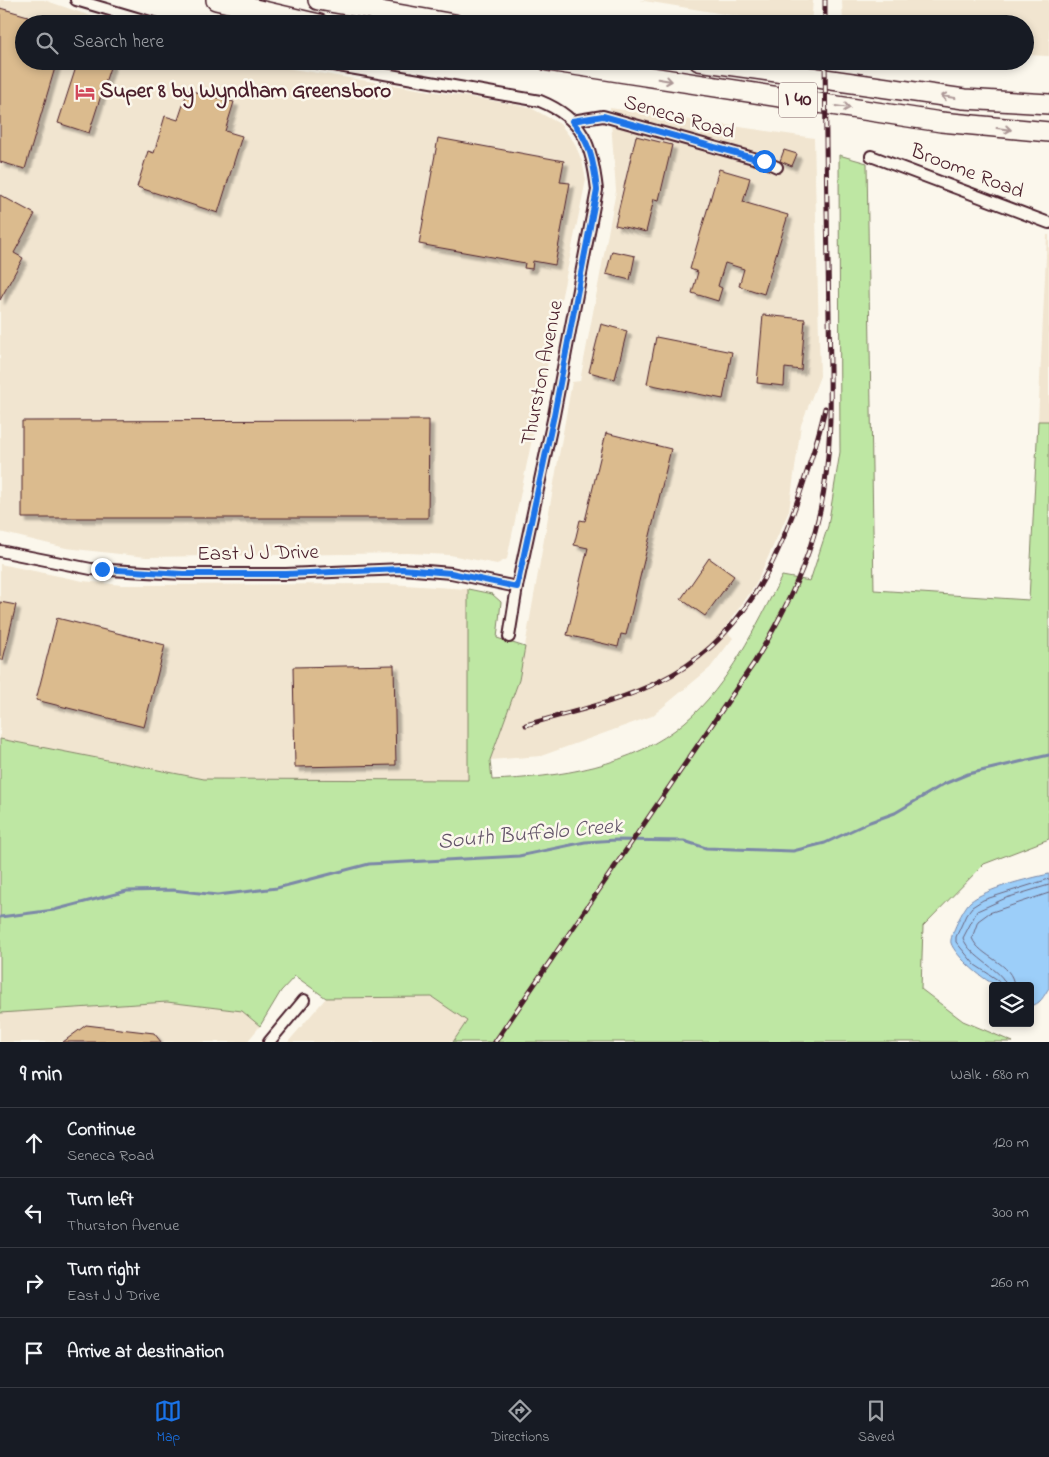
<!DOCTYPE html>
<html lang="en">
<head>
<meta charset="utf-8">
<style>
  :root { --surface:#171b24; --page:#242831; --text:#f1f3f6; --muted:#9ea1a6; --line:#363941; --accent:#1a73e8 }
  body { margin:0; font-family:"Indie Flower",sans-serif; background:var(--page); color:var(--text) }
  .controls { position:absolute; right:15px; bottom:15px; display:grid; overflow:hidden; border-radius:5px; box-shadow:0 2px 8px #0003 }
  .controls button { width:45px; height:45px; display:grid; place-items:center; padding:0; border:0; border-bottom:1px solid var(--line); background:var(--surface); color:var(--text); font:25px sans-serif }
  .stop { position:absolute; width:15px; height:15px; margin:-11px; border:4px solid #1a73e8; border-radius:50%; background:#fff }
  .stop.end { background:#1a73e8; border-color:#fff; box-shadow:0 1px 5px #0008 }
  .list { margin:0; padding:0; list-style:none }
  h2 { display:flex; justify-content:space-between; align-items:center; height:65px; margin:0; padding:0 20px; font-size:21px }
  h2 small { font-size:16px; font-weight:400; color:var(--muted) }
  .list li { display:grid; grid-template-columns:32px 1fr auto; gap:15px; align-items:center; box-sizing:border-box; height:70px; padding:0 20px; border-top:1px solid var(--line) }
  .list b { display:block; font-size:19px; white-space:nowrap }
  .list p { margin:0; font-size:16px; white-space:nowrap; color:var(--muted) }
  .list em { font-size:16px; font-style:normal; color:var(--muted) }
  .icon { flex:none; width:28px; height:28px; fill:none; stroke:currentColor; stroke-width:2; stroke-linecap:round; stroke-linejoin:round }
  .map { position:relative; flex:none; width:1049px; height:1042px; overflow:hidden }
  .search { position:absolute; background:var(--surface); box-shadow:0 2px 8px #0003; left:15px; right:15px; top:15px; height:55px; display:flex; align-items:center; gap:12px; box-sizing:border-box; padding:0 18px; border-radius:28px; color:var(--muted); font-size:19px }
  .sheet { height:345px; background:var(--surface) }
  nav { display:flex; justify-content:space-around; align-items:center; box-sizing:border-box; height:70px; border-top:1px solid var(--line); background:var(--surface); font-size:14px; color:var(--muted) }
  nav a { display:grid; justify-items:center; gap:2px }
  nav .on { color:var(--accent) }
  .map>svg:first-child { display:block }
</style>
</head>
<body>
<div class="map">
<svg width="1049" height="1042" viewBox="0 0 1049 1042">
  <defs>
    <filter id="shadow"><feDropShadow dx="4.5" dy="4.5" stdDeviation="1" flood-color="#0004"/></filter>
  </defs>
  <rect width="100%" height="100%" fill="#fbf7ec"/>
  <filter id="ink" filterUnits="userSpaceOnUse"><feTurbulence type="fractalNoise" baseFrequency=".02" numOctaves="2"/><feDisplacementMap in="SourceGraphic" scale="10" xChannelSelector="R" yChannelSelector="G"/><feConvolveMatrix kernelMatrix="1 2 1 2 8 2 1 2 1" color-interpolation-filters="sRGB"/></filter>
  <g filter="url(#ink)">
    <g fill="#f1e5d0">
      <path d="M0,0H44L114,24H24V61H257L286,68L513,104L533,109L560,124L574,142L582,161L586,180L507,559L497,564L450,555L408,553L146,557L66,548L0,532Z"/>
      <path d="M639,0H813L811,24H786Z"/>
      <path d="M842,0H1049V56L1025,55V24H843Z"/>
      <path d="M610,108L814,138L820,376L801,425L789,511L755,586L724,629L733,638L710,668L652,716L541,756L490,760L519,680L572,382L580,381L616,191Z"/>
      <path d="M1047,235H1049V421H1038Z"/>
      <path d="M0,564L83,581L122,585L389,584L468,589V780L204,779L0,739Z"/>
      <path d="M432,997L467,1021L453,1042H288L326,998Z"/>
      <path d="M167,1002L242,1011L260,1026L247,1042H0V1013Z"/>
    </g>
    <path fill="#bee7a3" stroke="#848367" d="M839,155L867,163L874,590L1029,600L1038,421H1049V839L984,864L923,926L921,989L963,1021L1013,1042H453L467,1021L432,997L326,998L295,976L281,991L260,1026L242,1011L167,1002L0,1013V739L204,779L468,780V589L492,594L501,602L497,638L525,647L519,680L490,760L492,780C559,777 633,767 685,722C729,685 756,626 782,576L810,581L828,526L840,452Z"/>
    <path fill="#9ccef9" stroke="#7b88a7" d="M1049,874V988C1044,995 1040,1006 1030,1005V986C1020,986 1009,987 999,986C986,983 955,956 951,943C949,937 964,907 970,902C987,888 1027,879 1049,874Z"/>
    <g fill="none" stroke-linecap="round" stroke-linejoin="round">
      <g stroke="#6b657d" stroke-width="1">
        <path d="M1000,986L998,980L975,965L956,942V937L966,915L972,907L983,900L1049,879"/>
        <path d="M1006,986C1005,971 970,958 963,938L977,911L1006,898L1049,885"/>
        <path d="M1014,986C1013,962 980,958 972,938L978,921L989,913L1049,893"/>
      </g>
      <path stroke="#7b88a7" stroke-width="3" d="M0,917L54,910L127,891L173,890L217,895L277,888L369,864L519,856L585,842L616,840L684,841L706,848L793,851L825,843L870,822L895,813L944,784L968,774L1049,755"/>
    </g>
    <g fill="#dbbb8e" stroke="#4a1f2b" filter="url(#shadow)">
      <path d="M0,8L28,16L24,24V61H57L25,169L0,162Z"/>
      <path d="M78,61H112L89,133L58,123Z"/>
      <path d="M188,90L234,102L225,131L242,136L218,213L137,187L148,151L154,153L165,116L178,120Z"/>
      <path d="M636,136L672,145L659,200L654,199L646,232L615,225Z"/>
      <path d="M438,138L564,161L560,182L570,183L555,265L533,261L532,269L524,268L525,263L419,244Z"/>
      <path d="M784,150L797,154L792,166L780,161Z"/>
      <path d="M719,169L750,178L743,202L788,215L764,294L739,286L744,269L725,263L718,286L722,288L718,301L692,293L698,272L690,269Z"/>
      <path d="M0,195L35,214L14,253L23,258L0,300Z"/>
      <path d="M612,251L635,256L630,280L606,274Z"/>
      <path d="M763,315L805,319L801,370L785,368L784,386L757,383Z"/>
      <path d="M601,324L627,331L615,379L589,372Z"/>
      <path d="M656,337L732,352L723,399L647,384Z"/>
      <path d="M429,420L428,518H22V421Z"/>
      <path d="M606,433L671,449L626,635L621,634L618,647L567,635L588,548L574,545L580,520L585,521Z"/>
      <path d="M709,558L734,576L705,616L681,599Z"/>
      <path d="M0,602L16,605L3,660H0Z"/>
      <path d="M57,618L165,645L144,727L36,700Z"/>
      <path d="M394,665L396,765L295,767L293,667Z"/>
      <path d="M86,1025L154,1033L161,1042H63Z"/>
    </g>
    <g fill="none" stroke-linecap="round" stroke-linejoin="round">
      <defs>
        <g id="minor">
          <path d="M76,0L157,24"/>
          <path d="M310,61L540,101C584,119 592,146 597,190L554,415L517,587L509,637"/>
          <path d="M572,121L603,116L764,161L777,167"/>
          <path d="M871,156L1049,223"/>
          <path d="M0,551L91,569L183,574H286L402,569L451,573L517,587"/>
          <path d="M269,1042L304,1000"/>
        </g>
        <g id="motorway">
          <path d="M216,0L319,24"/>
          <path d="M318,0L454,24"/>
          <path d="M548,61L941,122L1049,132"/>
          <path d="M699,61L964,99L1049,104"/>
        </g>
      </defs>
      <use href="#minor" stroke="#4a1f2b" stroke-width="14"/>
      <use href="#motorway" stroke="#4a1f2b" stroke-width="22"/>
      <use href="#minor" stroke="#fbf7ec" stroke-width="10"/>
      <use href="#motorway" stroke="#fbf7ec" stroke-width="19"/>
      <defs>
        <g id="rail">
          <path d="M825,24V0"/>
          <path d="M526,725C570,712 619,702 660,681C741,642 778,563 804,481C812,457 820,433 825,408"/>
          <path d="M495,1042L754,663C783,615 808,566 820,511C834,447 830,380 829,315C827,230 826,146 825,61"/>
        </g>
      </defs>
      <use href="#rail" stroke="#4a1f2b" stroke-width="5"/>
      <use href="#rail" stroke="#fbf7ec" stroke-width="3" stroke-dasharray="9" stroke-linecap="butt"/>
    </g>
    <defs><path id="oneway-shaft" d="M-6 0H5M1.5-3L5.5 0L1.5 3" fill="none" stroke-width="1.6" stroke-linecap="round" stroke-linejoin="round" transform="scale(1.25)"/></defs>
    <g stroke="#ab9695">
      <use href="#oneway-shaft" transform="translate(665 80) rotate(9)"/>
      <use href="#oneway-shaft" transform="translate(948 97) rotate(-172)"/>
      <use href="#oneway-shaft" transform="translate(843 107) rotate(8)"/>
      <use href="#oneway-shaft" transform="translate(1004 129) rotate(7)"/>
    </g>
  </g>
  <g fill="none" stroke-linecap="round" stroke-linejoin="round" filter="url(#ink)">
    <path stroke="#1a73e8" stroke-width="6" d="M102,569L183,574H286L402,569L451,573L517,587L554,415L597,190C594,163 590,141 572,121L603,116L764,161"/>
  </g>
  <defs>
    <symbol id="hotel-bare" viewBox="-9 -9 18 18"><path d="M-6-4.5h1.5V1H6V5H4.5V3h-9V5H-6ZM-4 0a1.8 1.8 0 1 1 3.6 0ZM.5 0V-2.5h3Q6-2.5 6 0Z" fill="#d1495b" stroke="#fbf7ec" stroke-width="2.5" paint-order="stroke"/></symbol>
  </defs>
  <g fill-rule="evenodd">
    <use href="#hotel-bare" x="71" y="78" width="28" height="28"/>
  </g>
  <g text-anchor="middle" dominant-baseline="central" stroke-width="5" stroke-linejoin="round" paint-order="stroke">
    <rect fill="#fbf7ec" stroke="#7f6065" stroke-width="1" x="779" y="82.5" width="38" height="35" rx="4"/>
    <g font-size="20" font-weight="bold" fill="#4a1f2b">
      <text x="798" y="100">I 40</text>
    </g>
    <g font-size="21" font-weight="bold" fill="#4a1f2b" stroke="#fbf7ec" text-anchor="start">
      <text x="100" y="92">Super 8 by Wyndham Greensboro</text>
    </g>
    <g font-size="21" fill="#4a1f2b" stroke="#fbf7ec">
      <text transform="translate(679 118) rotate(16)">Seneca Road</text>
      <text transform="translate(967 172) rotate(21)">Broome Road</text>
      <text transform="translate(543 373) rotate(-79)">Thurston Avenue</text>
      <text transform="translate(258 554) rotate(-1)">East J J Drive</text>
    </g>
    <g font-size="22" font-style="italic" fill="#635469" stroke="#fbf7ec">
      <text transform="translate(530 835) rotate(-5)">South Buffalo Creek</text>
    </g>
  </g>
</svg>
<div class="controls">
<button><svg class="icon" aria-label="layers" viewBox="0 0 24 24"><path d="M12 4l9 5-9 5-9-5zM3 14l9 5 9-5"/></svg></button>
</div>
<div class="stop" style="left:764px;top:161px"></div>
<div class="stop end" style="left:102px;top:569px"></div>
<div class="search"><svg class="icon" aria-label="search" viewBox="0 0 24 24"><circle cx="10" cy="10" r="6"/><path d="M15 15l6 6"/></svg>Search here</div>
</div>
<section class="sheet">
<h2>9 min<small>Walk · 680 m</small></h2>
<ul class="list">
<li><svg class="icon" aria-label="ahead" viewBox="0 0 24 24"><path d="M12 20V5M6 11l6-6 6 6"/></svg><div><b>Continue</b><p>Seneca Road</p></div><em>120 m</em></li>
<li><svg class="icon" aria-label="left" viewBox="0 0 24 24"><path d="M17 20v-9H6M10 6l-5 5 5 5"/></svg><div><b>Turn left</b><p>Thurston Avenue</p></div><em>300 m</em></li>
<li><svg class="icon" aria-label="right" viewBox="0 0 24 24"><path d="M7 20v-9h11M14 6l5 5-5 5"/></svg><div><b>Turn right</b><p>East J J Drive</p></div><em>260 m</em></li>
<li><svg class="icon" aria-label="arrive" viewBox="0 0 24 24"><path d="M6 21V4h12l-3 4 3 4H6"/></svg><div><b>Arrive at destination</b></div></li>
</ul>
</section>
<nav>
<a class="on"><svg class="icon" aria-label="map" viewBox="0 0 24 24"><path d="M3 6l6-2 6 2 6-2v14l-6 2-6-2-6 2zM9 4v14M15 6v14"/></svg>Map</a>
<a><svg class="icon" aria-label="directions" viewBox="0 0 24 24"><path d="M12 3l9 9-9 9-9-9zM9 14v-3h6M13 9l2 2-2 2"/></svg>Directions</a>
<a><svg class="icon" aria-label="saved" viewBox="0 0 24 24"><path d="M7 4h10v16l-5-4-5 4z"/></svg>Saved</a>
</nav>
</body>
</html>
